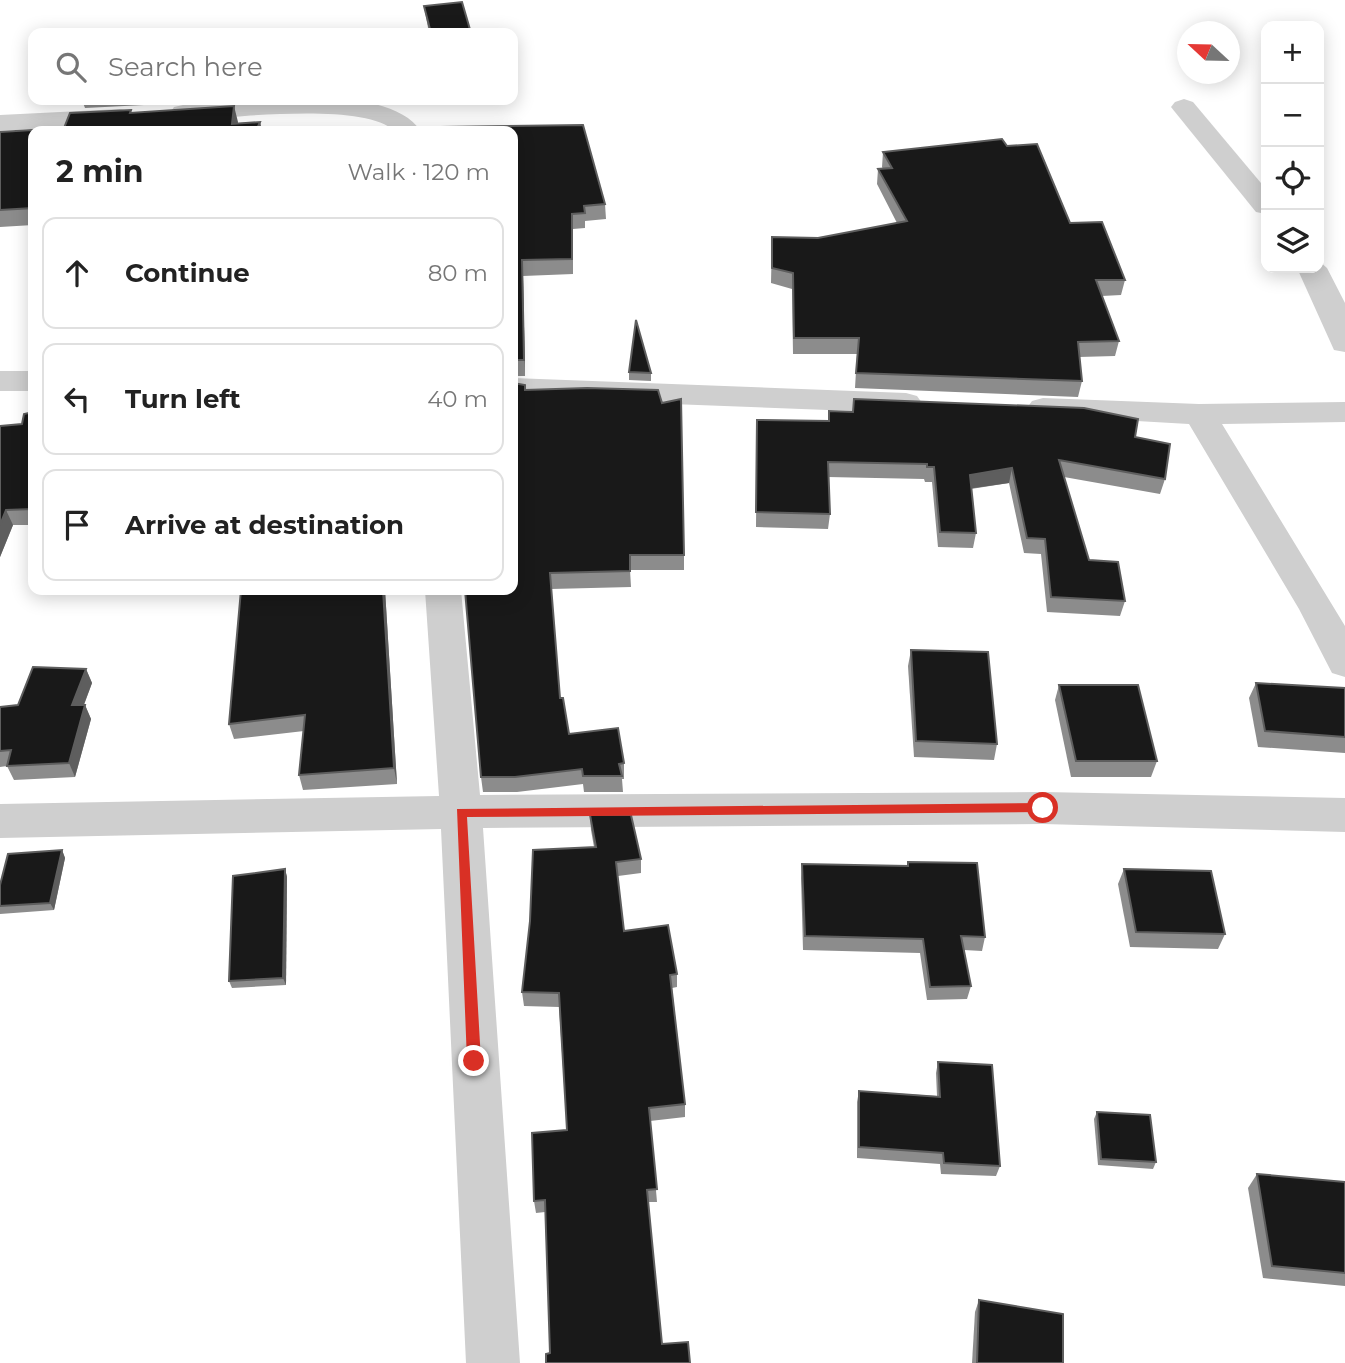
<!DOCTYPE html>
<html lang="en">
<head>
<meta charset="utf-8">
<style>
  :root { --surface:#fff; --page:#f2f2f2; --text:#222; --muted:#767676; --line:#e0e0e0 }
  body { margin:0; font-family:Montserrat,sans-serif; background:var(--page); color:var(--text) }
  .controls { position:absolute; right:21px; top:21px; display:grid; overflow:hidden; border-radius:14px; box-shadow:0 4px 18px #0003 }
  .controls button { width:63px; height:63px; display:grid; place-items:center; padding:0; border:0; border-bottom:2px solid var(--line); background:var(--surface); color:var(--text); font:35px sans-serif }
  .compass { position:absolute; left:1177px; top:21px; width:63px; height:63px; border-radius:50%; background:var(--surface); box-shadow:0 4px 18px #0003; rotate:292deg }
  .stop { position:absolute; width:21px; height:21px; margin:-16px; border:5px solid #d93025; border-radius:50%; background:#fff }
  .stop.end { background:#d93025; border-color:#fff; box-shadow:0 2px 7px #0008 }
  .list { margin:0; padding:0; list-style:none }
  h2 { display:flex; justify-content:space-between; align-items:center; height:91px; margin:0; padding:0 28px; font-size:30px }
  h2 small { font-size:23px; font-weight:400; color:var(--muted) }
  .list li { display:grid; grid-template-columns:46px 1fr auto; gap:21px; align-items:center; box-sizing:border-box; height:112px; margin:0 14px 14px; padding:0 14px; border:2px solid var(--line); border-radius:14px }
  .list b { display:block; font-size:26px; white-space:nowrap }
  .list em { font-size:23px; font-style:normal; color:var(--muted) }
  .icon { flex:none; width:38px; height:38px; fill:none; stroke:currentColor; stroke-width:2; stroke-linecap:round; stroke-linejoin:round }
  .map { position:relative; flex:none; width:1345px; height:1363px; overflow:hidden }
  .search { position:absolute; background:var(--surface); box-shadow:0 4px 18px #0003; left:28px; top:28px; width:490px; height:77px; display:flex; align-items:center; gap:18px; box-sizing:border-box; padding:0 24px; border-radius:14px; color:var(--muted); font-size:26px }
  .panel { position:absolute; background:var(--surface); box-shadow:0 4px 18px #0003; left:28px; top:126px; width:490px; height:469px; border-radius:14px }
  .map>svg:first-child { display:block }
</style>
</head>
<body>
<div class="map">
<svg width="1345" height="1363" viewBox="0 0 1345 1363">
  <rect width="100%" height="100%" fill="#fff"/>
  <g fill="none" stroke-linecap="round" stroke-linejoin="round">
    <g fill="#cfcfcf" fill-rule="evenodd">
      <path d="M1184,99L1193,102L1266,189V214L1256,212L1175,112L1171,107L1175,102Z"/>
      <path d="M267,100C311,99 393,91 421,131H394C365,101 226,118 183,121L174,119L170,113L174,107L183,105Z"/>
      <path d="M120,109L129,111L133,117L129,123L0,131V115Z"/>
      <path d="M1319,261L1327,268L1345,303V352L1334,350L1297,268H1319Z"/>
      <rect x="0" y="371" width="33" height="20"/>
      <path d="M513,378L906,393L917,396L922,403L917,410L906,413L513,398Z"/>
      <path d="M1043,398L1199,404L1345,402V422L1222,424L1345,626V677L1332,673L1299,609L1189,424L1032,415L1027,408L1032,401Z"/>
      <path d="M425,590H461L480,795L1043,792L1345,798V832L1043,824L483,828L520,1363H466L441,829L0,838V804L439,796Z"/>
    </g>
  </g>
  <g fill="#8c8c8c">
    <path d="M424,6L471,33H429Z"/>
    <path d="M82,100H146L144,105L85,108Z"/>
    <path d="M132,113L238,123L260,122L262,131H33V225L0,227V132L64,128Z"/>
    <path d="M513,131L605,204L606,219L585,221V228L573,229V274L523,276L525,376H513Z"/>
    <path d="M883,152L1070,223L1125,280L1121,295L1102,296L1119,341L1115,356L1079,357L1082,381L1078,397L855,388L857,354H793L792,289L771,283L772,237L818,238L897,223L877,184L878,169H883L882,167Z"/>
    <path d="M629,372L651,373V381L629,380Z"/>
    <path d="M525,390L684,555V570H630L631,587L551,589L560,698L569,734L624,763V779H622L623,792H584L583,784L517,792H483L481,777Z"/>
    <path d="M33,401V525H13L0,557V426L22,424L29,413Z"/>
    <path d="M829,411L1135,437L1165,479L1160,494L1064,477L1089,560L1125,601L1120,616L1047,612L1041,554L1024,553L1009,483L971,489L976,533L973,548L938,547L932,482H925L924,479L828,477L830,514L828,529L756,527L757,420L828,421Z"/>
    <path d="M385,590L397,784L303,790L299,775L304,731L234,739L229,724Z"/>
    <path d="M911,650L997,744L994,760L914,757L908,666Z"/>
    <path d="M86,669L92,683L84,705H85L91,719L75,777L14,780L7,766L0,767V707L18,705Z"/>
    <path d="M1256,683L1345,688V753L1258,747L1249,698Z"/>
    <path d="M1059,685L1157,761L1151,777H1071L1055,700Z"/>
    <path d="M590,815L641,859V873L618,876L624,931L677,974V987L672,988L685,1104V1117L650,1121L657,1202H648L550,1353L545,1212L536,1213L534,1201L567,1130L559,1007L524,1006L522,992L594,847L591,830Z"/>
    <path d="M62,850L65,858L54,910L0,914V885Z"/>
    <path d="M908,862L985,937L982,951L964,950L971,986L967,999L927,1000L920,953L803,950L801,878L802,864L907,866Z"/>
    <path d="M285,869L287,877L286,985L232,988L229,981Z"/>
    <path d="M1124,869L1225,934L1218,949L1130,947L1118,884Z"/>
    <path d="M938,1062L1000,1166L996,1176L941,1174L940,1164L857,1158V1102L859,1091L937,1096L936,1073Z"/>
    <path d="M1097,1112L1156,1162L1153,1169L1098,1165L1094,1119Z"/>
    <path d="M1257,1174L1345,1182V1286L1263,1278L1248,1188Z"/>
    <path d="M979,1300L1063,1363H972L975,1312Z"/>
  </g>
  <g fill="#5e5e5e">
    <path d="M234,106L238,122L237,131L232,124Z"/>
    <path d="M260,122L262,131H256Z"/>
    <path d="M522,260L523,276L525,376L524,360Z"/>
    <path d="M1012,468L1009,483L967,489L970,475Z"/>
    <path d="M6,510L13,525L0,557V525Z"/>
    <path d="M383,590H385L397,784L394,768Z"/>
    <path d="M86,669L92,683L78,720L72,705Z"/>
    <path d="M85,705L91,719L75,777L69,763Z"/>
    <path d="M62,850L65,858L54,910L50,903Z"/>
    <path d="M285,869L287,877L286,985L283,978Z"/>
  </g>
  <g fill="#191919" stroke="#5e5e5e" stroke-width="2">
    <path d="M462,2L471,33H431L424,6Z"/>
    <path d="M234,106L232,124L260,122L256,131H33V208L0,210V132L64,128L70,113L131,110L130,113Z"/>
    <path d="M583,125L605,204L584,206L585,213L572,214V259L522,260L524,360H513V131H440L441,127Z"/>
    <path d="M375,129V131H268V130Z"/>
    <path d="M1002,139L1007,146L1037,144L1070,223L1102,222L1125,280H1096L1119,341L1078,342L1082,381L856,373L859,338H794L793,273L772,268V237L818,238L907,221L878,169L892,168L883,152Z"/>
    <path d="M636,320L651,373L629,372Z"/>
    <path d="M513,383L525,385V390L587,388L658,390L662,403L681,399L684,555H630V571L550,573L560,698H563L569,734L618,728L624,763L619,764L622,776H583L582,769L515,777H481L465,590H513Z"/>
    <path d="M854,399L1084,408L1138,419L1135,437L1170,444L1165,479L1059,460L1089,560L1118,562L1125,601L1051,597L1045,539L1027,538L1012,468L970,475L976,533L940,532L934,467H927V464L828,462L830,514L756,512L757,420L829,421V411L853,412Z"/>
    <path d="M33,401V509L6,510L0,525V426L22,424L24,414L29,413Z"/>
    <path d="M241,590H383L394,768L299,775L305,715L229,724Z"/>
    <path d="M911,650L988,652L997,744L916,741Z"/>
    <path d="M33,667L86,669L72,705H85L69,763L7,766L11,750L0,751V707L18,705Z"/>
    <path d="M1256,683L1345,688V737L1265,731Z"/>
    <path d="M1059,685H1138L1157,761H1076Z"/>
    <path d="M590,815H631L641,859L616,862L624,931L668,925L677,974L670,975L685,1104L649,1108L657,1189L647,1190L662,1344L688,1342L690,1363H546V1354L550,1353L545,1200L534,1201L532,1133L567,1130L559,993L522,992L530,921L533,850L596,847Z"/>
    <path d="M62,850L50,903L0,906V885L8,854Z"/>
    <path d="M908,862L977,863L985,937L961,936L971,986L930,987L923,939L805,936L802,864L908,866Z"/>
    <path d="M285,869L283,978L229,981L233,876Z"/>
    <path d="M1124,869L1211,871L1225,934L1136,932Z"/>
    <path d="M938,1062L992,1065L1000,1166L944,1163L943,1153L859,1147V1091L940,1097Z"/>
    <path d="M1097,1112L1150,1115L1156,1162L1101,1159Z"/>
    <path d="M1257,1174L1345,1182V1273L1272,1266Z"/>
    <path d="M979,1300L1063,1314V1363H977Z"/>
  </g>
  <path fill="#d93025" d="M1043,803L1049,808L1043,812L467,817L481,1061L474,1068L467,1061L457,809Z"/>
</svg>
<div class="controls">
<button>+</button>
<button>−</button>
<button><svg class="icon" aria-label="locate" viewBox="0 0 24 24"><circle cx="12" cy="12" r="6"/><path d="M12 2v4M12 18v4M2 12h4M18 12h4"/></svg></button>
<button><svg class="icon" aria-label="layers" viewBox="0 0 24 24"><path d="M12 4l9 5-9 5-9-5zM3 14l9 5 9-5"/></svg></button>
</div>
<svg class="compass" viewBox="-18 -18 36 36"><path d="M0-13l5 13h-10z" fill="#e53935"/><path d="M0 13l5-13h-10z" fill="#767676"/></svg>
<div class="stop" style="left:1043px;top:808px"></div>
<div class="stop end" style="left:474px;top:1061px"></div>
<div class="search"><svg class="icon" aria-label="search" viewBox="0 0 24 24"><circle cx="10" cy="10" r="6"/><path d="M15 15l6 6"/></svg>Search here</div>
<section class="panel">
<h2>2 min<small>Walk · 120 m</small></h2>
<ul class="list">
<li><svg class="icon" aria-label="ahead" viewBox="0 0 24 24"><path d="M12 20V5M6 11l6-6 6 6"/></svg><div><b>Continue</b></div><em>80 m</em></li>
<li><svg class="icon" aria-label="left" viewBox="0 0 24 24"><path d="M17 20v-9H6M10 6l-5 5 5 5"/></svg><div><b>Turn left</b></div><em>40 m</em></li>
<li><svg class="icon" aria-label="arrive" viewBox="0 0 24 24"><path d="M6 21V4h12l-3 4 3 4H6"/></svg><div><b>Arrive at destination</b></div></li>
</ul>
</section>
</div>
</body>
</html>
